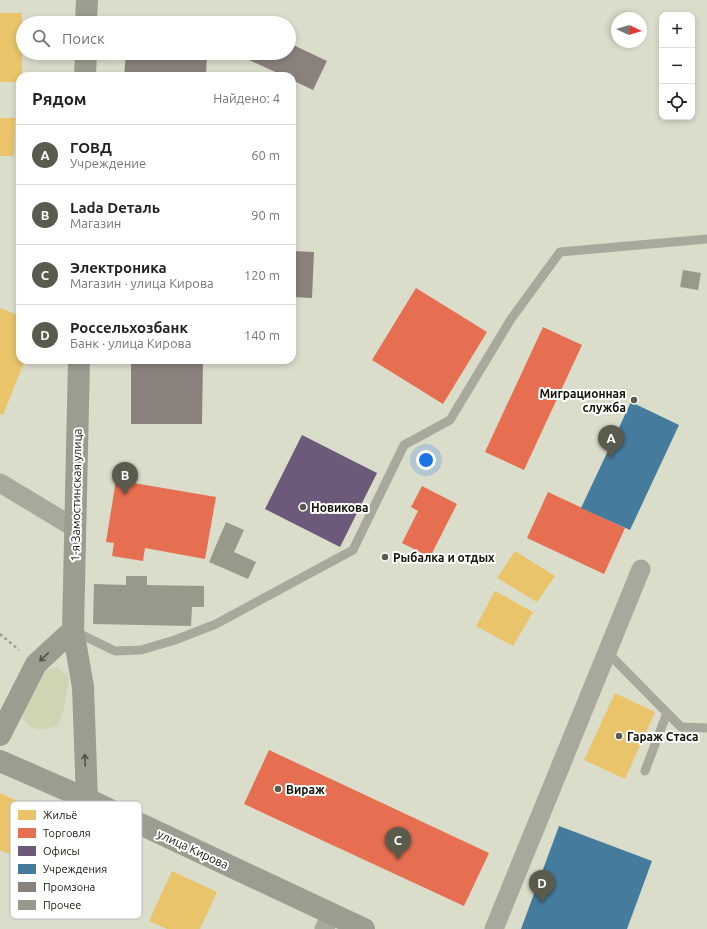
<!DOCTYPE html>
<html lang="ru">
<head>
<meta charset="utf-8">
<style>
  :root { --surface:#fff; --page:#f6f6f6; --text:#222; --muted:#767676; --line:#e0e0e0; --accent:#5a5b4d }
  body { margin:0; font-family:Ubuntu,sans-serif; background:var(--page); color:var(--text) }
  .controls { position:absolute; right:12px; top:12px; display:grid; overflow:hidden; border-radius:8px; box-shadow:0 2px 6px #0003 }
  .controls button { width:36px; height:36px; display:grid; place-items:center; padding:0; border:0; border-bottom:1px solid var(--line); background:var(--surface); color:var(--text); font:20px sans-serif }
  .compass { position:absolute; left:611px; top:12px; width:36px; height:36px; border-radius:50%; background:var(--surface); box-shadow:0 2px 6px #0003; rotate:94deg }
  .you { position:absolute; left:426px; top:460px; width:14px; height:14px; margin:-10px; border:3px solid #fff; border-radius:50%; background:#1a73e8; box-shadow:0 0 0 6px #1a73e833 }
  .badge { display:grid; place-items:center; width:26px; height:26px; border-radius:50%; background:var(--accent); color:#fff; font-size:13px; font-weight:700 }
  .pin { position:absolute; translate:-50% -33px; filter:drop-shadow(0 1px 2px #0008) }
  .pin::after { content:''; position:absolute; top:21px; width:14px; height:12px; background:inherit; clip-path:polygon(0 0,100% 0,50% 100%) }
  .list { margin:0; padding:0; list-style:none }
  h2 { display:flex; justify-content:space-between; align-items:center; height:52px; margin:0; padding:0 16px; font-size:17px }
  h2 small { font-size:13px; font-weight:400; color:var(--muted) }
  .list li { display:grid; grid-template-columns:26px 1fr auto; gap:12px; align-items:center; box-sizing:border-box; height:60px; padding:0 16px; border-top:1px solid var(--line) }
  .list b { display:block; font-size:15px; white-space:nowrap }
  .list p { margin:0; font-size:13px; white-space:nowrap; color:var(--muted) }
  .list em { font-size:13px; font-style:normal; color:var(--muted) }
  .icon { flex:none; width:22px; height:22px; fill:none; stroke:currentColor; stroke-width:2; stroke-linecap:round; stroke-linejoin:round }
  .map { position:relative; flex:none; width:707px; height:929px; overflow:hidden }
  .search { position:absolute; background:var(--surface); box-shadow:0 2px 6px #0003; left:16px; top:16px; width:280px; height:44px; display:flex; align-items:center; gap:10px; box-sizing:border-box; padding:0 14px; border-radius:22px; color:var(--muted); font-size:15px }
  .panel { position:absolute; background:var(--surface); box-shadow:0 2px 6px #0003; left:16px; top:72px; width:280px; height:292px; border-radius:12px }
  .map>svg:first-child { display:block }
</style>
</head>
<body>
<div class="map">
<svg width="707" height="929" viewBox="0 0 707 929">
  <rect width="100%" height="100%" fill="#dbddcb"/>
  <path fill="#d1d4b3" d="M57,667L69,677L65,705L58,726C42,730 36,733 23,719L24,702L44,670Z"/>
  <g fill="#e9c46a">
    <path d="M0,13H22V76H20V82H0Z"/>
    <path d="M0,118H15L14,156H0Z"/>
    <path d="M0,308L20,316V360H25L3,415L0,414Z"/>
    <path d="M515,551L555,576L537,602L497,578Z"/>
    <path d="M495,591L533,612L513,646L476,626Z"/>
    <path d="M615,693L655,712L625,779L584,760Z"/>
    <path d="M0,793L121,848L99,895L0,850Z"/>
    <path d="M172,871L217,892L200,929H167L149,921Z"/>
  </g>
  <g fill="#e76f51">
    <path d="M416,288L487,332L443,404L372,360Z"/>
    <path d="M543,327L582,345L524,470L485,452Z"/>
    <path d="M116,480L216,497L205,559L145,548L143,561L112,556L114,543L106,542Z"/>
    <path d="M422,486L457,504L430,557L402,543L418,511L411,507Z"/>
    <path d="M548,492L625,528L604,574L527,538Z"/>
    <path d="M269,750L489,853L464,906L244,804Z"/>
  </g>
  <path fill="#6d597a" d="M302,435L377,473L340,547L265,509Z"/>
  <g fill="#457b9d">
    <path d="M631,402L679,425L630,530L581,508Z"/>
    <path d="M559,826L652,861L627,929H521Z"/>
  </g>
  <g fill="#8a817c">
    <path d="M289,43L327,61L313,90L292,80V76H284L249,60L252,53H289Z"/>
    <path d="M126,53H207L206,76H124Z"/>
    <path d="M292,251L314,252L312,298L292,297Z"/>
    <path d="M131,360H203L202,424H131Z"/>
  </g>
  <g fill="#97998b">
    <path d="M683,270L701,273L698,290L680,287Z"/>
    <path d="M226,522L244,530L234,552L256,562L248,579L209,562Z"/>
    <path d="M126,576H147V585L204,586V607H192L191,626L93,624L94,584L126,585Z"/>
  </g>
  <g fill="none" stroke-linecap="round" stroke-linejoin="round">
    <path stroke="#9e9f94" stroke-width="2.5" stroke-dasharray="3 3" stroke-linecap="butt" d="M0,634L19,650"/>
    <g stroke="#a8a99c" stroke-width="9">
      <path d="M74,631L115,651L141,650L175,640L216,624L353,550L404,445L450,420L511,319L560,252L707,239"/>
      <path d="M607,652L681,727L707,728"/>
      <path d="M645,771L667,713"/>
    </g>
    <g stroke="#a8a99c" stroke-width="19">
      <path d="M0,483L75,528"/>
      <path d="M324,929L332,914"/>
      <path d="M494,929L641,569"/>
    </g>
    <g stroke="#9c9d90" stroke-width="22">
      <path d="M86,23L87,0"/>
      <path d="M85,76L86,53"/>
      <path d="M79,360L73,630L83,687L87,799"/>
      <path d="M0,735L36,664L73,630"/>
      <path d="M0,761L87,799L364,929"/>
    </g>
  </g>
  <defs><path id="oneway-shaft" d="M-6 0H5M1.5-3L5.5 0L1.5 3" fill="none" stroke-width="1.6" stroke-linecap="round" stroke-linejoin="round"/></defs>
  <g stroke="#515246">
    <use href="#oneway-shaft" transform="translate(44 657) rotate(137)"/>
    <use href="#oneway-shaft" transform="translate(85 760) rotate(-92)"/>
  </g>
  <g fill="#5a5b4d" stroke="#fff" stroke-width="1.5">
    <circle cx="634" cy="400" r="4"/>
    <circle cx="303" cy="507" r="4"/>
    <circle cx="385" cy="557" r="4"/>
    <circle cx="619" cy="736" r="4"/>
    <circle cx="278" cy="789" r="4"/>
  </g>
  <g text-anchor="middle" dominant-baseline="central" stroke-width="4" stroke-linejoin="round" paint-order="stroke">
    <g font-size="12" font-weight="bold" fill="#141509" stroke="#fff" text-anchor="start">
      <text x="626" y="393" text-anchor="end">Миграционная<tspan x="626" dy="14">служба</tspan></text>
      <text x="311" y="507">Новикова</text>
      <text x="393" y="557">Рыбалка и отдых</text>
      <text x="627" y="736">Гараж Стаса</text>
      <text x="286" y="789">Вираж</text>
    </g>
    <g font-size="12" fill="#141509" stroke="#fff">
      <text transform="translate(76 495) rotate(-89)">1-я Замостинская улица</text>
      <text transform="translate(193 849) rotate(25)">улица Кирова</text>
    </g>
  </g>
  <rect x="10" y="801" width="132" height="118" rx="6" fill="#fff" stroke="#b8b9b5" stroke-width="1"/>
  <rect x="18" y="810" width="18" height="10" fill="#e9c46a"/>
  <rect x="18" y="828" width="18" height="10" fill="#e76f51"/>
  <rect x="18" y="846" width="18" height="10" fill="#6d597a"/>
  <rect x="18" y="864" width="18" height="10" fill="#457b9d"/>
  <rect x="18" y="882" width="18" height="10" fill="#8a817c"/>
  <rect x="18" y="900" width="18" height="10" fill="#97998b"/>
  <g font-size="11" fill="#141509">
    <text x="43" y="819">Жильё</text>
    <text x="43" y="837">Торговля</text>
    <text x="43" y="855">Офисы</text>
    <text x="43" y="873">Учреждения</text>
    <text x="43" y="891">Промзона</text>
    <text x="43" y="909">Прочее</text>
  </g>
</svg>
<div class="controls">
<button>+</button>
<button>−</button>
<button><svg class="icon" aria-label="locate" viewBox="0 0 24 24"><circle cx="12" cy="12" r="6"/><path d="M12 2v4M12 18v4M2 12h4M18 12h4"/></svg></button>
</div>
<svg class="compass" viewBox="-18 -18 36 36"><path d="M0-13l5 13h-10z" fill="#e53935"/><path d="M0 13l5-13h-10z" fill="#767676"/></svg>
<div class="you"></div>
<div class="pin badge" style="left:611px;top:458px">A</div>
<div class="pin badge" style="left:125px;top:495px">B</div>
<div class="pin badge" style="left:398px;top:860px">C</div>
<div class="pin badge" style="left:542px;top:903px">D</div>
<div class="search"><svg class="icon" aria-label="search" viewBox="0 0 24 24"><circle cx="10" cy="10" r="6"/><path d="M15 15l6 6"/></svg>Поиск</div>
<section class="panel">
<h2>Рядом<small>Найдено: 4</small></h2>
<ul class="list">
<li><span class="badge">A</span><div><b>ГОВД</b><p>Учреждение</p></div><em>60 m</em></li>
<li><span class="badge">B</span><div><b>Lada Dеталь</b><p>Магазин</p></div><em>90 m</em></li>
<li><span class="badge">C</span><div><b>Электроника</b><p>Магазин · улица Кирова</p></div><em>120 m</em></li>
<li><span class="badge">D</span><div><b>Россельхозбанк</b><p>Банк · улица Кирова</p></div><em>140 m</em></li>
</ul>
</section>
</div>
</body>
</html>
